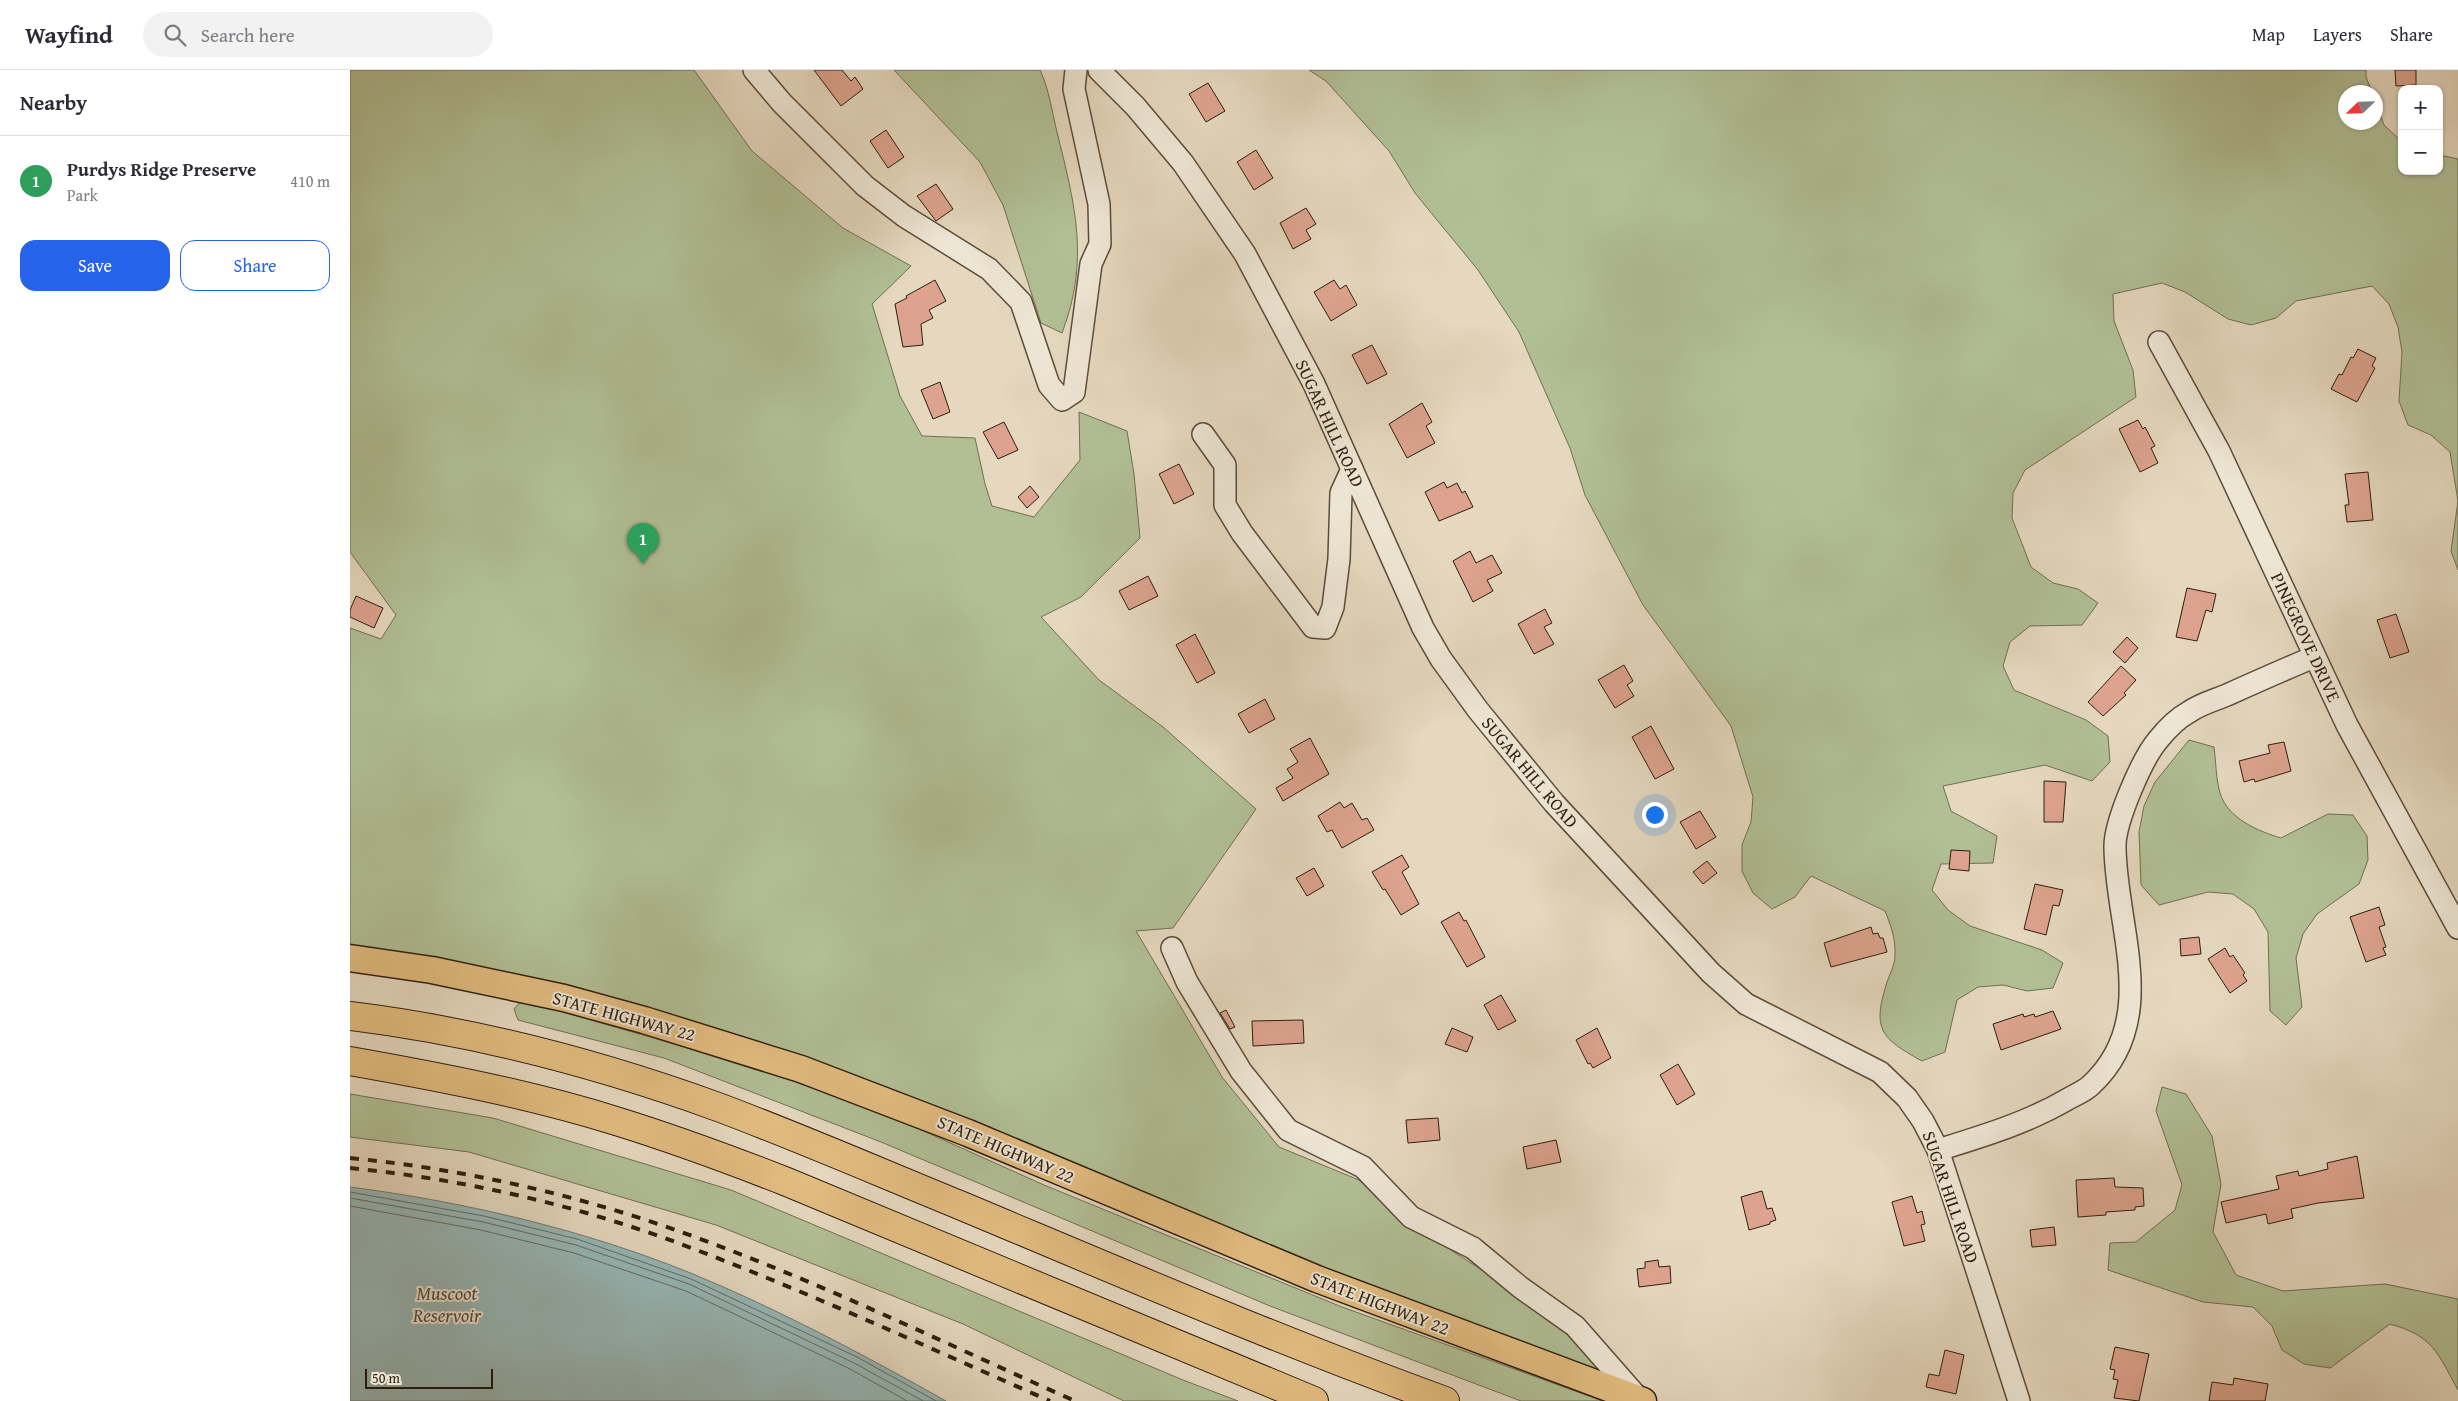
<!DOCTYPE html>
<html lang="en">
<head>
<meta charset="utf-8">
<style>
  :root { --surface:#fff; --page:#f2f2f3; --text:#2b2b33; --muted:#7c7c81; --line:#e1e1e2; --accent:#2563eb }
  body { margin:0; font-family:"Gentium Book Plus",serif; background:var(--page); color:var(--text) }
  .controls { position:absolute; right:15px; top:15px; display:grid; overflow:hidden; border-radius:10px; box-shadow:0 1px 4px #0004 }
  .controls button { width:45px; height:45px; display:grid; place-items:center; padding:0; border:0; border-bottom:1px solid var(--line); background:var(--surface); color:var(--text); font:25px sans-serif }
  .compass { position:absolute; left:1988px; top:15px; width:45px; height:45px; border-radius:50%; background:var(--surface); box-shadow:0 1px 4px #0004; rotate:247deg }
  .scale { position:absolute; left:15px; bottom:12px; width:128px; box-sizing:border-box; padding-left:5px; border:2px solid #2e1e0e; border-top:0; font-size:14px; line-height:18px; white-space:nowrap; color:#2e1e0e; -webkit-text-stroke:4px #eee6d5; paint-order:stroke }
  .you { position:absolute; left:1304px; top:744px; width:18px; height:18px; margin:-12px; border:4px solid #fff; border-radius:50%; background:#1a73e8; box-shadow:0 0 0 8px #1a73e833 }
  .badge { display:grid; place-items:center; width:32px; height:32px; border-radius:50%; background:var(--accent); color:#fff; font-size:16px; font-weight:700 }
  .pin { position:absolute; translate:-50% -41px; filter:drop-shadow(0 1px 2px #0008) }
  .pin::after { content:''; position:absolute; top:26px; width:18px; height:15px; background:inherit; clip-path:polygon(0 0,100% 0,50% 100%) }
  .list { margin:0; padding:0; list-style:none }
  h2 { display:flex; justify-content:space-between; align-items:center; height:65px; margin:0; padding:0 20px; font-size:21px }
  h2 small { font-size:16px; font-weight:400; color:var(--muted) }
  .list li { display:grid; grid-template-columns:32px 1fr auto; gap:15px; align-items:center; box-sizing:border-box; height:90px; padding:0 20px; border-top:1px solid var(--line) }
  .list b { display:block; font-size:19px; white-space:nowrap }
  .list p { margin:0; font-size:16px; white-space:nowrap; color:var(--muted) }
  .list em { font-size:16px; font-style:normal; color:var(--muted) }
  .actions { display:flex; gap:10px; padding:15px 20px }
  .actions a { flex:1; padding:11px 0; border:1px solid var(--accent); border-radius:15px; text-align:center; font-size:18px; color:var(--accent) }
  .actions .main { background:var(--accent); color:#fff }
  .icon { flex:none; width:28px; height:28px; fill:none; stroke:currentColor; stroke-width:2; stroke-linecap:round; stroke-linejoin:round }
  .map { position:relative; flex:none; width:2108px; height:1331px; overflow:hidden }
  header { display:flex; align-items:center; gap:30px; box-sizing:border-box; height:70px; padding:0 25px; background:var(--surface); border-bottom:1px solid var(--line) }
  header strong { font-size:24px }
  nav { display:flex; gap:28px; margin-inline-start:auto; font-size:18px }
  .search { width:350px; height:45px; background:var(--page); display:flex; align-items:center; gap:12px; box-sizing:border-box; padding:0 18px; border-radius:28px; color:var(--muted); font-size:19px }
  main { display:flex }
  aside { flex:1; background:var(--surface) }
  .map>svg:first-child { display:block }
</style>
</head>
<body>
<header>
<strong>Wayfind</strong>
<div class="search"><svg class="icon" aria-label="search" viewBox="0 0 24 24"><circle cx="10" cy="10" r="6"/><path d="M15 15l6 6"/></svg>Search here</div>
<nav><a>Map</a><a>Layers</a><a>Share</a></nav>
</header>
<main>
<aside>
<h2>Nearby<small></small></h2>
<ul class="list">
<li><span class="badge" style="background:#2e9e5b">1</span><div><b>Purdys Ridge Preserve</b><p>Park</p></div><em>410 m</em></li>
</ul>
<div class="actions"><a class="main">Save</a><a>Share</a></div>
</aside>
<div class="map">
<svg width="2108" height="1331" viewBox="0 0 2108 1331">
  <rect width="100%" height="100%" fill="#e5d8bf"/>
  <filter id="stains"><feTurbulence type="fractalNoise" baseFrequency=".004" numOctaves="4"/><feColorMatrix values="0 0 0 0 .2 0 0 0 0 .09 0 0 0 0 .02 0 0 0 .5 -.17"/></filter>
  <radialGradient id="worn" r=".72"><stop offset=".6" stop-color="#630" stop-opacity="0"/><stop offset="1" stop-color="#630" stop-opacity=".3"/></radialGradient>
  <g fill="#b1bf95" stroke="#706e52">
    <path d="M0,0H344L402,81L493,158L561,196L522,234L550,326L572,366L625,368L635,414L642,436L684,447L730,390L729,342L777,361L784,404L790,468L731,527L691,547L749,610L813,657L906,739L823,858L786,861L872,1007L929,1077L1009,1110L1090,1173L1166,1222L1221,1262L1268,1314L1082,1247L654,1070L0,876V558L31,569L46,545L0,482Z"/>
    <path d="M544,0H690C699,19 702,42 707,62C725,135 740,190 712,263L691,253L653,135L630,92Z"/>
    <path d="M959,0H2016V7L2022,22H1996V52H2026V32L2034,55L2052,72V101H2089V85L2108,89V500L2101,481L2108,431L2100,382L2081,365L2058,355L2049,331L2052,282L2048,257L2039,234L2022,216L1946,231L1926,248L1901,255L1878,249L1835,222L1812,213L1763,224L1764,251L1783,300L1786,327L1675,400L1663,423L1662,448L1681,497L1703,513L1728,519L1748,533L1732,555L1680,556L1660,572L1653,596L1664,620L1736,650L1758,666L1760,692L1742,711L1695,695L1593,716L1601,741L1647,766L1643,793L1591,794L1582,820L1598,840L1620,856L1692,880L1713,893L1703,918L1677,921L1653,915L1628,917L1607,930L1595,982L1572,991C1530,968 1522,959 1537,912C1540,904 1545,894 1545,886C1546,870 1541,856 1535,841L1461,806L1445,827L1422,839L1403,823L1392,801V775L1401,752L1403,727L1381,656L1293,535L1235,425L1220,378L1169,262L1128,200L1065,123L1039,81L976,11Z"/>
    <path d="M1839,670L1864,677C1866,692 1866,709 1870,723C1878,749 1908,761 1931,768L1978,744L2003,745L2017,766L2018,790L2009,814L1967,844L1953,864L1946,888L1952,937L1936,955L1920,941L1918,862L1904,839L1883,824L1858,822L1809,835L1791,815L1789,762L1794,736L1805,712Z"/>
    <path d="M172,930L386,992L520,1037L694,1115L992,1237L1253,1331H1171L920,1236L531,1072L314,988L168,950L164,939Z"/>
    <path d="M1812,1017L1836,1024L1862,1066L1871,1114L1863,1162L1886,1205L1933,1221L2035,1214L2108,1229V1320C2087,1282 2083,1266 2040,1254L1980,1298L1954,1294L1932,1280L1922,1256L1903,1237L1853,1232L1758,1200L1760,1173L1786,1172L1825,1140L1832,1115L1806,1041Z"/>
    <path d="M0,1024L143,1048L381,1120L833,1310L888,1331H774L613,1254L366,1155L119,1082L0,1067Z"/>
  </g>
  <path fill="#97b8b8" stroke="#6d7a74" d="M0,1117C116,1132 235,1160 343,1204C430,1240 514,1285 596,1331H0Z"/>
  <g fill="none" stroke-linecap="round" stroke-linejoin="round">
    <g stroke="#626b63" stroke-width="1">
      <path d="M0,1122L134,1146L227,1169L341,1209L507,1287L586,1331"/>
      <path d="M0,1128L133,1152L226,1175L339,1214L504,1293L573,1331"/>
      <path d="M0,1136L131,1160L224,1183L336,1221L500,1299L557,1331"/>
    </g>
  </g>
  <g fill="#dda38e" stroke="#2e1e0e">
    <path d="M464,0H492L501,11L505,7L513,19L491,36Z"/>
    <path d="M2045,0H2066V15L2046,16Z"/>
    <path d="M858,13L875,41L856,52L839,24Z"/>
    <path d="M536,60L554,87L538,98L520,71Z"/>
    <path d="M906,80L923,108L904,120L887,92Z"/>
    <path d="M586,114L603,139L586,151L567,126Z"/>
    <path d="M956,138L966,154L956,160L961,169L943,179L930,153Z"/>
    <path d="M585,210L596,231L579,240L583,248L571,254L573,275L553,277L545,234L557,228L556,226Z"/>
    <path d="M984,210L990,219L996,215L1007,235L981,251L964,222Z"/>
    <path d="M1022,275L1037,304L1017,314L1002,285Z"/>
    <path d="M2008,279L2026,288L2022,296L2025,298L2007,332L1981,319L1989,304L1992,305L2001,287L2003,288Z"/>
    <path d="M590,312L600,342L583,349L571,320Z"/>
    <path d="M1072,333L1082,352L1076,356L1085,373L1057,388L1039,354Z"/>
    <path d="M1788,350L1793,359L1795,357L1805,376L1801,378L1808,393L1790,402L1769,359Z"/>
    <path d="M654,352L668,380L648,389L633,362Z"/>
    <path d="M829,394L844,424L824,434L809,404Z"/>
    <path d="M2018,402L2023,450L1997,452L1995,435H1999L1995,404Z"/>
    <path d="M1094,412L1097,418L1107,413L1112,423L1115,421L1123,437L1089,451L1075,422Z"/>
    <path d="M680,416L689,427L677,438L668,427Z"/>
    <path d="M1120,481L1126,493L1142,485L1152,503L1137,510L1143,521L1123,532L1103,491Z"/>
    <path d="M798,506L808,526L779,540L769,521Z"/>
    <path d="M1837,518L1866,524L1862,542L1856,540L1847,571L1826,567Z"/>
    <path d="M6,526L33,538L24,558L0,547V540Z"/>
    <path d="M1195,539L1202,553L1194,557L1204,574L1184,584L1168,554Z"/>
    <path d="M2046,544L2059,582L2040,588L2027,550Z"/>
    <path d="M845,564L865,603L847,613L826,575Z"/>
    <path d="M1777,567L1788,578L1775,593L1763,582Z"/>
    <path d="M1274,595L1283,611L1277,615L1284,626L1265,638L1248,610Z"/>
    <path d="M1771,596L1786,610L1774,623L1776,625L1753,646L1738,632Z"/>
    <path d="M915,629L925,649L899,663L888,644Z"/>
    <path d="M1301,656L1324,699L1305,709L1282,667Z"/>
    <path d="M960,668L979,704L933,731L926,718L943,708L937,699L948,692L940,679Z"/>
    <path d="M1934,672L1941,701L1905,712L1904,709L1894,712L1889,691L1920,683L1918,675Z"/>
    <path d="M1694,711L1716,712L1713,752H1694Z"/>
    <path d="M990,732L994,738L1002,733L1012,750L1017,748L1024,760L992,778L982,760L977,762L968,746Z"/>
    <path d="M1350,741L1366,767L1346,779L1330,752Z"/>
    <path d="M1601,780L1620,781L1619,801L1599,799Z"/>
    <path d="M1052,785L1059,797L1052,802L1069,834L1051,845L1035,819L1033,820L1022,802Z"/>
    <path d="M1357,791L1367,803L1353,814L1343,802Z"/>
    <path d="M964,798L974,816L957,826L946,808Z"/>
    <path d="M1685,814L1713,820L1709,836L1703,835L1696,865L1674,859Z"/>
    <path d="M2029,837L2035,855L2029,857L2036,877L2033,878L2036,885L2016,892L2000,847Z"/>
    <path d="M1109,842L1114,851L1116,850L1135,887L1117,897L1091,852Z"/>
    <path d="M1521,857L1523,864L1528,863L1530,868H1533L1537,882L1481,897L1474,873Z"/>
    <path d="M1849,867L1851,884L1831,886L1830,869Z"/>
    <path d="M1875,878L1880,887L1883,885L1895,903L1893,905L1897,911L1880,923L1858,889Z"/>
    <path d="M1151,925L1166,951L1148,960L1134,935Z"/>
    <path d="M876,940L885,957L880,959L870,943Z"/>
    <path d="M1703,941L1711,959L1651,980L1643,954L1673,944L1674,947L1684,944L1685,947Z"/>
    <path d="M953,950L954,973L903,976L902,951Z"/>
    <path d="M1102,958L1123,967L1117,982L1095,974Z"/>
    <path d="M1247,958L1261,988L1243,998L1240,993L1238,994L1226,970Z"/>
    <path d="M1328,994L1345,1024L1327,1035L1310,1005Z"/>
    <path d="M1088,1048L1090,1070L1058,1073L1056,1050Z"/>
    <path d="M1206,1070L1211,1092L1177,1099L1173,1077Z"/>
    <path d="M2007,1086L2014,1128L1968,1133L1941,1139L1943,1148L1918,1154L1916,1144L1876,1153L1871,1132L1929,1119L1926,1106L1948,1101L1949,1106L1978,1099L1977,1093Z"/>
    <path d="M1764,1108L1765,1117L1793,1118L1794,1136L1785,1137V1140L1756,1142V1145L1728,1147L1726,1110Z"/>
    <path d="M1412,1121L1417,1139L1422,1138L1426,1150L1420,1152V1154L1399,1160L1391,1127Z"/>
    <path d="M1562,1126L1567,1143L1572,1141L1575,1154L1571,1155L1575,1171L1554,1176L1542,1132Z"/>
    <path d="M1704,1157L1706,1175L1682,1177L1680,1160Z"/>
    <path d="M1308,1190L1309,1197L1320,1196L1321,1213L1289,1217L1287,1199L1295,1198V1192Z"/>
    <path d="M1765,1277L1799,1284L1789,1331L1764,1328L1768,1310L1763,1309L1765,1300L1760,1299Z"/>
    <path d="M1595,1280L1614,1285L1606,1324L1576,1317L1579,1304L1589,1306Z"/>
    <path d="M1884,1308L1918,1314L1915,1331H1859L1862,1312L1883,1315Z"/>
  </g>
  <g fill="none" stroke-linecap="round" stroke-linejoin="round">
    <defs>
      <g id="minor">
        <path d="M404,0L432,33L515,116L554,146L639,199L671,232L699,315L712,330L724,322L741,194L750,174L749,134L724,19L726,0"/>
        <path d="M749,0L785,36L833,93L895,184L964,314L1073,558L1091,589L1128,640L1204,733L1361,903L1396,934L1530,1002L1557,1028L1573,1051L1588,1080L1669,1331"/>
        <path d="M1809,272L1869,381L1997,655L2108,858"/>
        <path d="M853,364L875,395V435L892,463L963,557L975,558L983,537L989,489L991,423L1002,399"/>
        <path d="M822,878L837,912L891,1001L938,1060L1013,1097L1061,1147L1123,1178L1170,1217L1225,1256L1289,1329"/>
        <path d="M1588,1080C1633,1066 1677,1053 1718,1029C1725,1025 1735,1021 1741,1015C1811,950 1766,858 1765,778C1764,753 1792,689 1808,670C1816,660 1828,648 1839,642C1850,634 1865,630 1877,625C1906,612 1935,599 1964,587"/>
      </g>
      <path id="major" d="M0,888L82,900L214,928L294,950L451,999L618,1063L967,1209L1293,1331"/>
      <g id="highway">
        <path d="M0,946C123,961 252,995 368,1037C451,1068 531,1103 612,1136C772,1203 932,1272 1095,1331"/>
        <path d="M0,991C90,1007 179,1024 266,1051C324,1069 381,1090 437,1112L964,1331"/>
      </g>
    </defs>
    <use href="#minor" stroke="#5c4c3a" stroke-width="24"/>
    <use href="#major" stroke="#2e1e0e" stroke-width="29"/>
    <use href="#highway" stroke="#2e1e0e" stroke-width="30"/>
    <use href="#minor" stroke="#eee6d5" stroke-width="21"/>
    <use href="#major" stroke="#e2bc80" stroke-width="26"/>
    <use href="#highway" stroke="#e2bc80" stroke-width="28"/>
    <g stroke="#2e1e0e" stroke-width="4" stroke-dasharray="9 9" stroke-linecap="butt">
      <path d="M0,1088C112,1099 225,1124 331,1162C466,1210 594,1273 725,1331"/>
      <path d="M0,1098C111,1109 223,1134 328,1173C454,1220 577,1277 700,1331"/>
    </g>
  </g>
  <g text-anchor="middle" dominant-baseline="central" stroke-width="4" stroke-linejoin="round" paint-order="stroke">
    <g font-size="18" fill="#2e1e0e" stroke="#eee6d5">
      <text transform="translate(980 353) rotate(65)">SUGAR HILL ROAD</text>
      <text transform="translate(1956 567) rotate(65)">PINEGROVE DRIVE</text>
      <text transform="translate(1180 702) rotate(50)">SUGAR HILL ROAD</text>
      <text transform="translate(274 946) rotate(15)">STATE HIGHWAY 22</text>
      <text transform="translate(656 1079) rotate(23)">STATE HIGHWAY 22</text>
      <text transform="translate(1601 1127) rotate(71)">SUGAR HILL ROAD</text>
      <text transform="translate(1030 1233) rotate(21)">STATE HIGHWAY 22</text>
    </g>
    <g font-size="19" font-style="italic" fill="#4e4c41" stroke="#eee6d5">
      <text x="97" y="1223">Muscoot<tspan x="97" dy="22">Reservoir</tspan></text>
    </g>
  </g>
  <rect width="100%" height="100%" filter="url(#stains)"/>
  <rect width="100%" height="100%" fill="url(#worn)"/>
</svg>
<div class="controls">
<button>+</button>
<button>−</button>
</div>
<svg class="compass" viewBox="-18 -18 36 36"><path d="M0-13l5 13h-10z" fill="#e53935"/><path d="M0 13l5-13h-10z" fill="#7c7c81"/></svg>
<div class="scale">50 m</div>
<div class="you"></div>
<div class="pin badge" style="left:293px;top:494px;background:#2e9e5b">1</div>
</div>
</main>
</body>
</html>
